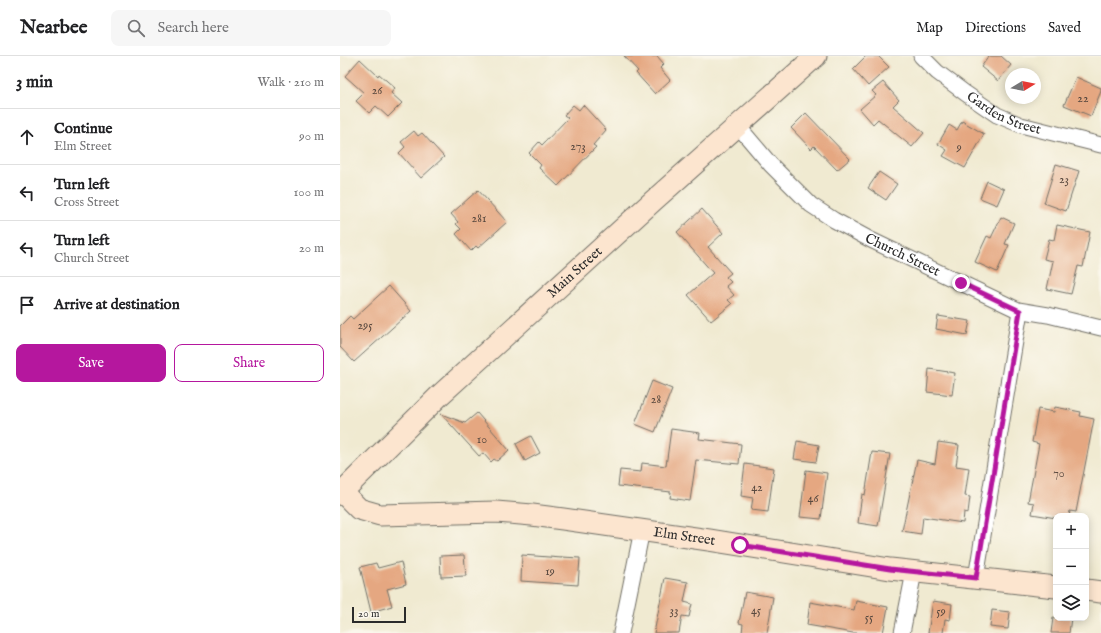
<!DOCTYPE html>
<html lang="en">
<head>
<meta charset="utf-8">
<style>
  :root { --surface:#fff; --page:#f6f6f6; --text:#202124; --muted:#757577; --line:#e0e0e0; --accent:#b5179e }
  body { margin:0; font-family:"IM FELL English",serif; background:var(--page); color:var(--text) }
  .controls { position:absolute; right:12px; bottom:12px; display:grid; overflow:hidden; border-radius:8px; box-shadow:0 2px 10px #0003 }
  .controls button { width:36px; height:36px; display:grid; place-items:center; padding:0; border:0; border-bottom:1px solid var(--line); background:var(--surface); color:var(--text); font:20px sans-serif }
  .compass { position:absolute; left:665px; top:12px; width:36px; height:36px; border-radius:50%; background:var(--surface); box-shadow:0 2px 10px #0003; rotate:80deg }
  .scale { position:absolute; left:12px; bottom:10px; width:54px; box-sizing:border-box; padding-left:4px; border:2px solid #2b2b2b; border-top:0; font-size:11px; line-height:14px; white-space:nowrap; color:#2b2b2b; -webkit-text-stroke:3px #fbf7ec; paint-order:stroke }
  .stop { position:absolute; width:12px; height:12px; margin:-9px; border:3px solid #b5179e; border-radius:50%; background:#fff }
  .stop.end { background:#b5179e; border-color:#fff; box-shadow:0 1px 4px #0008 }
  .list { margin:0; padding:0; list-style:none }
  h2 { display:flex; justify-content:space-between; align-items:center; height:52px; margin:0; padding:0 16px; font-size:17px }
  h2 small { font-size:13px; font-weight:400; color:var(--muted) }
  .list li { display:grid; grid-template-columns:26px 1fr auto; gap:12px; align-items:center; box-sizing:border-box; height:56px; padding:0 16px; border-top:1px solid var(--line) }
  .list b { display:block; font-size:15px; white-space:nowrap }
  .list p { margin:0; font-size:13px; white-space:nowrap; color:var(--muted) }
  .list em { font-size:13px; font-style:normal; color:var(--muted) }
  .actions { display:flex; gap:8px; padding:12px 16px }
  .actions a { flex:1; padding:9px 0; border:1px solid var(--accent); border-radius:8px; text-align:center; font-size:14px; color:var(--accent) }
  .actions .main { background:var(--accent); color:#fff }
  .icon { flex:none; width:22px; height:22px; fill:none; stroke:currentColor; stroke-width:2; stroke-linecap:round; stroke-linejoin:round }
  .map { position:relative; flex:none; width:761px; height:577px; overflow:hidden }
  header { display:flex; align-items:center; gap:24px; box-sizing:border-box; height:56px; padding:0 20px; background:var(--surface); border-bottom:1px solid var(--line) }
  header strong { font-size:19px }
  nav { display:flex; gap:22px; margin-inline-start:auto; font-size:14px }
  .search { width:280px; height:36px; background:var(--page); display:flex; align-items:center; gap:10px; box-sizing:border-box; padding:0 14px; border-radius:8px; color:var(--muted); font-size:15px }
  main { display:flex }
  aside { flex:1; background:var(--surface) }
  .map>svg:first-child { display:block }
</style>
</head>
<body>
<header>
<strong>Nearbee</strong>
<div class="search"><svg class="icon" aria-label="search" viewBox="0 0 24 24"><circle cx="10" cy="10" r="6"/><path d="M15 15l6 6"/></svg>Search here</div>
<nav><a>Map</a><a>Directions</a><a>Saved</a></nav>
</header>
<main>
<aside>
<h2>3 min<small>Walk · 210 m</small></h2>
<ul class="list">
<li><svg class="icon" aria-label="ahead" viewBox="0 0 24 24"><path d="M12 20V5M6 11l6-6 6 6"/></svg><div><b>Continue</b><p>Elm Street</p></div><em>90 m</em></li>
<li><svg class="icon" aria-label="left" viewBox="0 0 24 24"><path d="M17 20v-9H6M10 6l-5 5 5 5"/></svg><div><b>Turn left</b><p>Cross Street</p></div><em>100 m</em></li>
<li><svg class="icon" aria-label="left" viewBox="0 0 24 24"><path d="M17 20v-9H6M10 6l-5 5 5 5"/></svg><div><b>Turn left</b><p>Church Street</p></div><em>20 m</em></li>
<li><svg class="icon" aria-label="arrive" viewBox="0 0 24 24"><path d="M6 21V4h12l-3 4 3 4H6"/></svg><div><b>Arrive at destination</b></div></li>
</ul>
<div class="actions"><a class="main">Save</a><a>Share</a></div>
</aside>
<div class="map">
<svg width="761" height="577" viewBox="0 0 761 577">
  <rect width="100%" height="100%" fill="#fbf7ec"/>
  <filter id="ink" filterUnits="userSpaceOnUse"><feTurbulence type="fractalNoise" baseFrequency=".025" numOctaves="2"/><feDisplacementMap in="SourceGraphic" scale="8" xChannelSelector="R" yChannelSelector="G"/><feConvolveMatrix kernelMatrix="1 2 1 2 8 2 1 2 1" color-interpolation-filters="sRGB"/></filter>
  <filter id="wash" filterUnits="userSpaceOnUse"><feTurbulence type="fractalNoise" baseFrequency=".012" numOctaves="4" result="noise"/><feDisplacementMap in="SourceGraphic" scale="16" xChannelSelector="R" yChannelSelector="G"/><feGaussianBlur stdDeviation="0.9" result="paint"/><feColorMatrix in="noise" values="0 0 0 0 0 0 0 0 0 0 0 0 0 0 0 0 0 1.4 0 .05"/><feComposite in="paint" operator="in"/></filter>
  <g filter="url(#wash)">
    <rect width="100%" height="100%" fill="#f0ead1"/>
    <g id="blocks">
      <g fill="#e5a781">
        <path d="M284,0H317L324,8L320,12L330,24L315,38L296,17L298,15Z"/>
        <path d="M526,0H538L549,11L528,30L513,13Z"/>
        <path d="M649,0H661L671,9L658,25L641,11Z"/>
        <path d="M20,3L38,20L39,18L55,32L51,37L62,47L48,61L36,50L29,57L16,45L24,37L5,20Z"/>
        <path d="M736,21L761,32V35L751,60L724,49Z"/>
        <path d="M543,26L559,44L553,50L584,77L572,91L538,63L533,68L520,53L536,39L532,35Z"/>
        <path d="M233,49L239,54L243,49L266,74L253,89L256,91L218,130L199,112L201,109L189,97L199,86L202,89L228,62L224,59Z"/>
        <path d="M466,57L510,103L497,114L474,90L471,93L451,72Z"/>
        <path d="M622,65L644,78L625,112L603,100L607,94L598,88L609,69L617,74Z"/>
        <path d="M74,75L78,80L82,77L104,101L81,122L59,97L65,91L61,86Z"/>
        <path d="M716,108L739,115L726,155L704,147Z"/>
        <path d="M539,116L557,128L546,144L528,132Z"/>
        <path d="M647,125L664,133L657,149L640,142Z"/>
        <path d="M138,134L167,166L138,192L136,190L131,195L116,178L121,173L116,168L118,166L111,158Z"/>
        <path d="M362,153L383,177L368,191L391,217L386,221L391,226L386,230L394,239L388,244L392,248L371,265L348,239L373,217L337,176Z"/>
        <path d="M661,161L674,167L665,188L669,189L657,216L635,206L647,180L651,182Z"/>
        <path d="M717,169L750,176L743,211L738,210L731,238L707,233L713,205L704,203L709,183L714,184Z"/>
        <path d="M49,230L71,255L14,306L0,291V270L10,260L13,263Z"/>
        <path d="M598,260L630,265L627,279L596,273Z"/>
        <path d="M589,313L615,317L612,339L587,336Z"/>
        <path d="M312,325L332,333L315,376L295,368Z"/>
        <path d="M715,351L741,356L740,360L754,363L736,456L730,455L729,460H716V462L692,458L694,447L688,446L699,388L692,386L698,353L714,356Z"/>
        <path d="M137,357L169,394L157,405L154,403L151,406L143,397L139,400L101,358L125,367Z"/>
        <path d="M331,373L360,377L359,383L401,388L399,408L356,404L350,445L330,442L331,436L278,430L280,414L301,416L302,407L326,410Z"/>
        <path d="M191,380L200,397L185,405L176,388Z"/>
        <path d="M457,385L479,389L476,406L454,403Z"/>
        <path d="M598,386L619,389L616,410L629,412L625,440L630,441L628,457L624,456L623,467L583,461L581,478L562,475L577,404L595,408Z"/>
        <path d="M532,396L550,398L538,470L518,467L522,438L525,439Z"/>
        <path d="M405,408L434,412L428,456L411,454L413,442L401,440Z"/>
        <path d="M466,414L487,417L481,463L460,461Z"/>
        <path d="M124,499L126,520L101,521L100,500Z"/>
        <path d="M182,499L222,502V501L240,502L238,529L181,525Z"/>
        <path d="M61,506L66,528L47,533L52,550L31,556L20,511L36,507L38,512Z"/>
        <path d="M325,522L348,526L344,546L352,548L349,561L342,560L339,577H314Z"/>
        <path d="M405,536L433,541L427,577H402L403,568L399,567Z"/>
        <path d="M516,545L548,551L543,577H513L467,569L470,546L514,554Z"/>
        <path d="M593,545L612,548L610,564L605,563L603,577H588Z"/>
        <path d="M652,554L670,556L668,573L650,571Z"/>
        <path d="M713,562H731L729,577H711Z"/>
      </g>
    </g>
  </g>
  <g filter="url(#ink)">
    <use href="#blocks" fill-opacity="0" stroke="#706e65" stroke-width="1"/>
    <g fill="none" stroke-linecap="round" stroke-linejoin="round">
      <defs>
        <g id="street">
          <path id="s1" d="M581,0L597,16L625,37L657,59L681,69L761,89"/>
          <path id="s2" d="M398,70L431,109L471,149L494,164L531,184L678,254L708,259L761,272"/>
          <path d="M636,522L680,255"/>
          <path d="M281,577L302,474"/>
          <path d="M562,577L574,516"/>
        </g>
        <g id="secondary">
          <path id="s3" d="M2,436L19,453L40,459L156,456L192,459L223,463L369,484L550,513L716,531"/>
          <path id="s4" d="M0,438L99,340L313,145L476,0"/>
          <path d="M746,534L761,536"/>
        </g>
      </defs>
      <use href="#street" stroke="#706e65" stroke-width="17"/>
      <use href="#secondary" stroke="#706e65" stroke-width="23"/>
      <use href="#street" stroke="#fff" stroke-width="15"/>
      <use href="#secondary" stroke="#fce5cf" stroke-width="21"/>
    </g>
  </g>
  <g fill="none" stroke-linecap="round" stroke-linejoin="round" filter="url(#ink)">
    <path stroke="#b5179e" stroke-width="5" d="M400,489L550,513L636,522L680,255L621,227"/>
  </g>
  <g text-anchor="middle" dominant-baseline="central" stroke-width="3" stroke-linejoin="round" paint-order="stroke">
    <g font-size="12" fill="#5a4a40">
      <text x="37" y="34">26</text>
      <text x="743" y="42">22</text>
      <text x="238" y="90">273</text>
      <text x="619" y="91">9</text>
      <text x="724" y="123">23</text>
      <text x="139" y="162">281</text>
      <text x="25" y="269">295</text>
      <text x="316" y="343">28</text>
      <text x="142" y="383">10</text>
      <text x="719" y="417">70</text>
      <text x="417" y="431">42</text>
      <text x="473" y="442">46</text>
      <text x="210" y="515">19</text>
      <text x="334" y="554">33</text>
      <text x="416" y="554">45</text>
      <text x="601" y="555">59</text>
      <text x="529" y="561">55</text>
    </g>
    <g font-size="14" fill="#2b2b2b" stroke="#fbf7ec">
      <text stroke="none"><textPath href="#s1" startOffset="102">Garden Street</textPath></text>
      <text stroke="none"><textPath href="#s2" startOffset="212">Church Street</textPath></text>
      <text stroke="none"><textPath href="#s4" startOffset="323">Main Street</textPath></text>
      <text stroke="none"><textPath href="#s3" startOffset="352">Elm Street</textPath></text>
    </g>
  </g>
</svg>
<div class="controls">
<button>+</button>
<button>−</button>
<button><svg class="icon" aria-label="layers" viewBox="0 0 24 24"><path d="M12 4l9 5-9 5-9-5zM3 14l9 5 9-5"/></svg></button>
</div>
<svg class="compass" viewBox="-18 -18 36 36"><path d="M0-13l5 13h-10z" fill="#e53935"/><path d="M0 13l5-13h-10z" fill="#757577"/></svg>
<div class="scale">20 m</div>
<div class="stop" style="left:400px;top:489px"></div>
<div class="stop end" style="left:621px;top:227px"></div>
</div>
</main>
</body>
</html>
